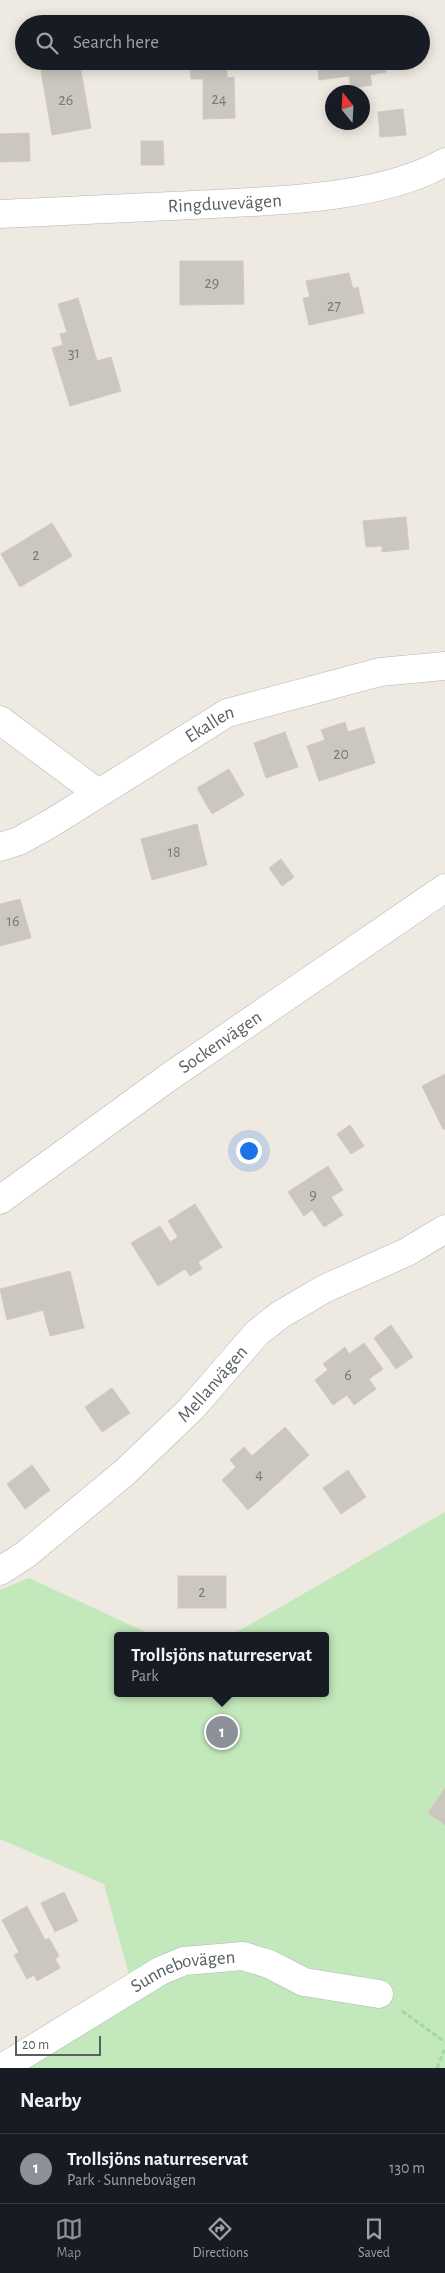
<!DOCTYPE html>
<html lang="en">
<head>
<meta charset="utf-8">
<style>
  :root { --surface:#171b24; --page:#242831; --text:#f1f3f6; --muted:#9ea1a6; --line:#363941; --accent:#8c9099 }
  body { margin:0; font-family:"Alegreya Sans",sans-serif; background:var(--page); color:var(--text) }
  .compass { position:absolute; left:325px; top:85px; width:45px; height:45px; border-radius:50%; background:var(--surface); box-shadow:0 2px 12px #0003; rotate:342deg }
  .scale { position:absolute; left:15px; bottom:12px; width:86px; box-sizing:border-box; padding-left:5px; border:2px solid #596063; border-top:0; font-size:14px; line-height:18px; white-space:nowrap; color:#596063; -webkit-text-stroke:4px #fff; paint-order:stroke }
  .you { position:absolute; left:248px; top:1150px; width:18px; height:18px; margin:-12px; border:4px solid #fff; border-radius:50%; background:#1a73e8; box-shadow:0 0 0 8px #1a73e833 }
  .badge { display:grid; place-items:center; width:32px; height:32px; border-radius:50%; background:var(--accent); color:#fff; font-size:16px; font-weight:700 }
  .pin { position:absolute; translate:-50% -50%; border:2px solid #fff; box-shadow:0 1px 5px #0006 }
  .popup { position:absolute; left:114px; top:1632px; width:215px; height:65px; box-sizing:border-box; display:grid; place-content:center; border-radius:5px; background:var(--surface); filter:drop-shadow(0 1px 4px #0005); font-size:16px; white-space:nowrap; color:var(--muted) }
  .popup b { font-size:19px; color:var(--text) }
  .popup::after { content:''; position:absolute; left:50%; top:100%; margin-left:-10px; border:10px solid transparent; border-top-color:var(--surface) }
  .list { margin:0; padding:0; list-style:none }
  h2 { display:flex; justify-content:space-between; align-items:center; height:65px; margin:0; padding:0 20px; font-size:21px }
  h2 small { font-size:16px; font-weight:400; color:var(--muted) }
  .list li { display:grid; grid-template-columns:32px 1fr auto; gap:15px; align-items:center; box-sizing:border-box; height:70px; padding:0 20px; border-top:1px solid var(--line) }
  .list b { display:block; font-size:19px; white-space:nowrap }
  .list p { margin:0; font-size:16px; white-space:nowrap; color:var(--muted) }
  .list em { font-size:16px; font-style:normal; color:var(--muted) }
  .icon { flex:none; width:28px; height:28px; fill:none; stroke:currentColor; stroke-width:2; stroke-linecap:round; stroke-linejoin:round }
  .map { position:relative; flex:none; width:445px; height:2068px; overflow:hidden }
  .search { position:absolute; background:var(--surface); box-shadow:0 2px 12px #0003; left:15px; right:15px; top:15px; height:55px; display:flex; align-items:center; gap:12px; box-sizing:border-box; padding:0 18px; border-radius:28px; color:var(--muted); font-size:19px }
  .sheet { height:135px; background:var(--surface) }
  nav { display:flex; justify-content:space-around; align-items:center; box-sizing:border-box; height:70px; border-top:1px solid var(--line); background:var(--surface); font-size:14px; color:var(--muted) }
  nav a { display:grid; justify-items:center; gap:2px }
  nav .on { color:var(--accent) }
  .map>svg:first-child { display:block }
</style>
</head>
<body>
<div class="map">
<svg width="445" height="2068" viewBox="0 0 445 2068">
  <rect width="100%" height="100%" fill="#eee9e1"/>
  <path fill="#c3e8bb" d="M445,1512V2068H27L136,2000L104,1884L0,1839V1590L29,1578L154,1636H118V1693H326V1636H230Z"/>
  <g fill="#cbc6c0" stroke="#d3c9bf">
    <path d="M190,61H227V78L234,77L235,118L203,119V79H191Z"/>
    <path d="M317,61H385L386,72L370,75L372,85L351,88L349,76L319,80Z"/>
    <path d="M80,65L91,128L52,135L41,71Z"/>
    <path d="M403,109L406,135L380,137L378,112Z"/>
    <path d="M29,133L30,161L0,162V134Z"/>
    <path d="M141,141H163L164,165H141Z"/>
    <path d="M180,261H243L244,304L180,305Z"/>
    <path d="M349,273L353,289L358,287L364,313L309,325L303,298L310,297L306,281Z"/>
    <path d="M78,298L97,361L111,357L121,391L70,406L52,348L63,345L60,334L67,332L58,304Z"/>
    <path d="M406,517L409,549L382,552V546L366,547L363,521Z"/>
    <path d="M52,523L72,556L20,587L1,554Z"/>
    <path d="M345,722L348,732L364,727L375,763L319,781L307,746L325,740L321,730Z"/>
    <path d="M285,732L298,767L266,778L254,743Z"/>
    <path d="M229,769L244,795L212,814L197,788Z"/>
    <path d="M197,824L207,865L152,880L141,839Z"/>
    <path d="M281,859L294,877L282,886L269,868Z"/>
    <path d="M20,899L31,938L0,946V904Z"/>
    <path d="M445,1074V1129H443L422,1086Z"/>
    <path d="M350,1125L364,1146L351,1154L337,1134Z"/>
    <path d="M328,1166L343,1190L331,1197L343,1215L324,1227L312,1210L304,1216L288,1192Z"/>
    <path d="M195,1204L222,1247L198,1262L202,1269L190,1276L185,1269L158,1286L131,1243L160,1226L170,1242L178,1237L168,1221Z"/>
    <path d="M70,1271L84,1328L50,1336L43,1310L7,1320L0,1289Z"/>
    <path d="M391,1325L413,1357L396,1369L374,1338Z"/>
    <path d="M364,1343L383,1369L369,1379L376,1389L354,1405L347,1395L333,1405L315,1380L328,1370L323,1364L345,1347L349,1354Z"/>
    <path d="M112,1388L130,1413L102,1432L85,1407Z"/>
    <path d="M285,1427L309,1455L248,1510L222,1480L236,1467L230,1460L244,1447L252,1456Z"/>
    <path d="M32,1465L50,1490L25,1509L7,1484Z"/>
    <path d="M348,1470L366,1497L341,1514L323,1488Z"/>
    <rect x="178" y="1576" width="48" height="32"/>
    <path d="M445,1788V1825L428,1813Z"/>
    <path d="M64,1892L78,1921L55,1932L41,1903Z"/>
    <path d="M27,1906L45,1940L49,1938L59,1956L55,1959L60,1968L37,1981L34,1975L27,1979L14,1955L19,1952L2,1920Z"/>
  </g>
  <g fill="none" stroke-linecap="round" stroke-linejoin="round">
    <defs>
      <g id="minor">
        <path id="s1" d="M0,214C64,211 129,208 193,205C268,201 380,200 445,162"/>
        <path d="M0,720L98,793"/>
        <path id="s2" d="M0,847L19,841L53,822L227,713L380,672L445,666"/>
        <path id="s3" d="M0,1200L169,1077L445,888"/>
        <path id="s4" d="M0,1571L25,1555L124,1473L191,1409L257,1333L280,1315L324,1289L407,1252L445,1229"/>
        <path id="s5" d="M2,2068L160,1971L184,1961L243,1956L269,1964L304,1982L379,1994"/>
      </g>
    </defs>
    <use href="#minor" stroke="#b2b6ba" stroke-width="29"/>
    <g stroke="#9ddba2" stroke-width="3" stroke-dasharray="5 2.5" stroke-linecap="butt">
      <path d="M402,2011L445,2042"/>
      <path d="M437,2068L445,2048"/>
    </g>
    <use href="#minor" stroke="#fff" stroke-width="28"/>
  </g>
  <g text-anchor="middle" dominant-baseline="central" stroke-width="5" stroke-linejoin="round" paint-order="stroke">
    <g font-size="16" fill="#767a7a">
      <text x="219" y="99">24</text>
      <text x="66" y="100">26</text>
      <text x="212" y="283">29</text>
      <text x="334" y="306">27</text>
      <text x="74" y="353">31</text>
      <text x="36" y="555">2</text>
      <text x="341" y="754">20</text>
      <text x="174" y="852">18</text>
      <text x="13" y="921">16</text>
      <text x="313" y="1195">9</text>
      <text x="348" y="1375">6</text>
      <text x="259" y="1474">4</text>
      <text x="202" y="1592">2</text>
    </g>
    <g font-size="19" fill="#596063" stroke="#fff">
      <text stroke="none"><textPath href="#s1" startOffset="225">Ringduvevägen</textPath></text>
      <text stroke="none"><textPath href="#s2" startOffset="244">Ekallen</textPath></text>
      <text stroke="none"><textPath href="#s3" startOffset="271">Sockenvägen</textPath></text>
      <text stroke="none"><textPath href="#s4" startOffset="284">Mellanvägen</textPath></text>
      <text stroke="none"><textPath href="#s5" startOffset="208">Sunnebovägen</textPath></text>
    </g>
  </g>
</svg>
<svg class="compass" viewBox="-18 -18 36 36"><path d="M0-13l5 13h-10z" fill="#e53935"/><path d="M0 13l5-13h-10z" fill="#9ea1a6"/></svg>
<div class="scale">20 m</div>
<div class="you"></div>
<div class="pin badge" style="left:222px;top:1732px">1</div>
<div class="popup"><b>Trollsjöns naturreservat</b>Park</div>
<div class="search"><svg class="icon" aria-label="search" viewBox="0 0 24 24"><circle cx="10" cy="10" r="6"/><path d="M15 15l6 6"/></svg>Search here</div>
</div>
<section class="sheet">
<h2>Nearby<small></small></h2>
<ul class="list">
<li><span class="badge">1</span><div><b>Trollsjöns naturreservat</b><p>Park · Sunnebovägen</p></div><em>130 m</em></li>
</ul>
</section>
<nav>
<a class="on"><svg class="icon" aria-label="map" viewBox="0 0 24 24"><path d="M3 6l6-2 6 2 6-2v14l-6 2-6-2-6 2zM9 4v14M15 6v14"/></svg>Map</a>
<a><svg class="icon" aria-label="directions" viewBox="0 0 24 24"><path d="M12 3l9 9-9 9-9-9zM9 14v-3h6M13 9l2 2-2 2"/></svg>Directions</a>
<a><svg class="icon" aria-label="saved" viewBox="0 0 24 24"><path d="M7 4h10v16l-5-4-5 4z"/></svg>Saved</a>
</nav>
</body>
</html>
